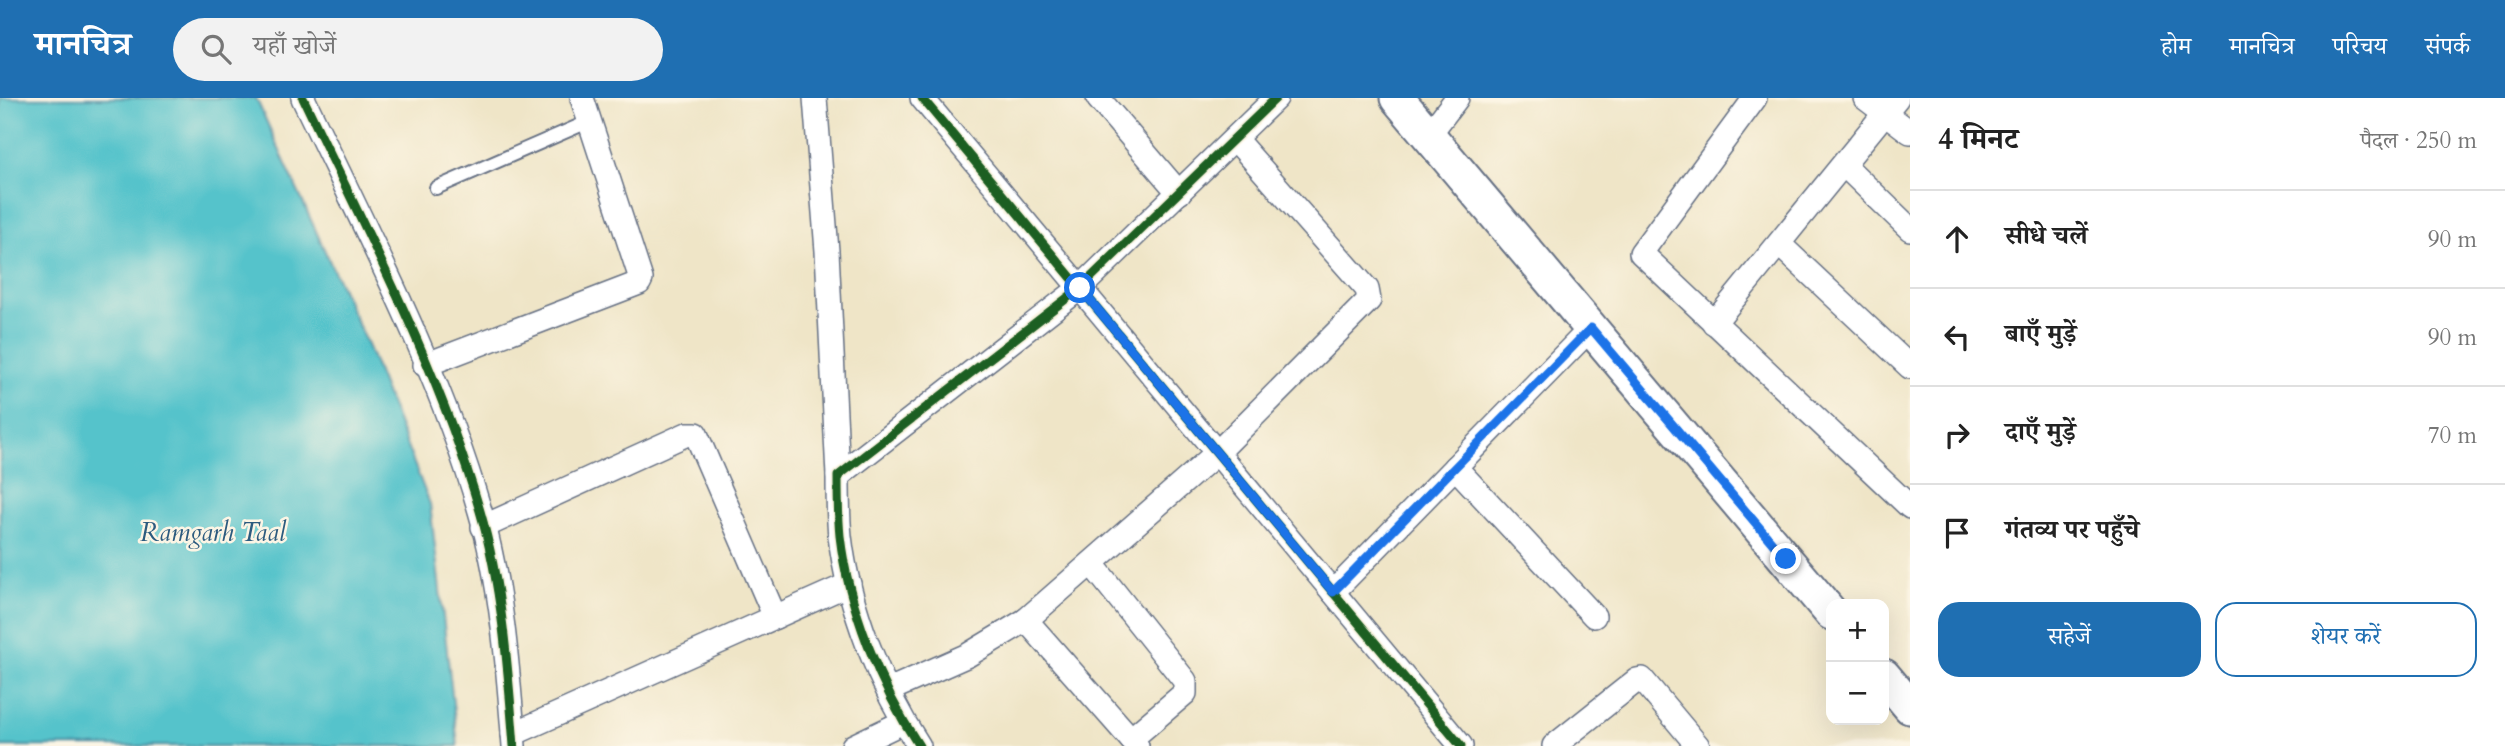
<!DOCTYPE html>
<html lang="hi">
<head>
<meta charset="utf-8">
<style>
  :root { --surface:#fff; --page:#f2f2f2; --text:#222; --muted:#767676; --line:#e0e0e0; --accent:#1f6fb2 }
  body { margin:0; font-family:Cardo,"Noto Serif Devanagari",serif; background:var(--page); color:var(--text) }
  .controls { position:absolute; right:21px; bottom:21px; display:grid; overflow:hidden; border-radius:14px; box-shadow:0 7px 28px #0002 }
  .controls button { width:63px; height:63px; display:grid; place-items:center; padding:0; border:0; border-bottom:2px solid var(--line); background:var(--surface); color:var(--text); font:35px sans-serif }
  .stop { position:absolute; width:21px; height:21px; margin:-16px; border:5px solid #1a73e8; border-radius:50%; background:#fff }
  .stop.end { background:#1a73e8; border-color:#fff; box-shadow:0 2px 7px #0008 }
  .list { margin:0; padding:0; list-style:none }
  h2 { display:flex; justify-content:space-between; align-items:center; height:91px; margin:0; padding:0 28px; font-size:30px }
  h2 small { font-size:23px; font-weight:400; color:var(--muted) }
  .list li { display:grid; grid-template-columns:46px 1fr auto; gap:21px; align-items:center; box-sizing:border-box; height:98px; padding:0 28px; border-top:2px solid var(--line) }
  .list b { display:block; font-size:26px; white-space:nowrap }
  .list em { font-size:23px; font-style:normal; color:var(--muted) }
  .actions { display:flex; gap:14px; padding:21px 28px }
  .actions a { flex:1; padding:16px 0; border:2px solid var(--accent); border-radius:21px; text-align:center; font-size:24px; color:var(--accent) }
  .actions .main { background:var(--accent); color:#fff }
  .icon { flex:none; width:38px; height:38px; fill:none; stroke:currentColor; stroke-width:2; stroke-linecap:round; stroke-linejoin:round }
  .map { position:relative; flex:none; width:1910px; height:648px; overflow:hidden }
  header { display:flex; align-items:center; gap:42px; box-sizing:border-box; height:98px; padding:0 35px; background:var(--accent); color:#fff }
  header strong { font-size:33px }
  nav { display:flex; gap:38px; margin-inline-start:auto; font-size:24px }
  .search { width:490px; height:63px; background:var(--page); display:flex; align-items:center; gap:18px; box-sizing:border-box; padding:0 24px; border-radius:38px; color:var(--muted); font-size:26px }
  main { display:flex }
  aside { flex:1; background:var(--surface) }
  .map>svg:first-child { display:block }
</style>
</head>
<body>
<header>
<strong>मानचित्र</strong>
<div class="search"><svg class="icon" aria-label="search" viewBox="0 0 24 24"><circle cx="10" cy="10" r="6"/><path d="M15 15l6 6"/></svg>यहाँ खोजें</div>
<nav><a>होम</a><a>मानचित्र</a><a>परिचय</a><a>संपर्क</a></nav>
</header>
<main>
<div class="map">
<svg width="1910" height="648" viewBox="0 0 1910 648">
  <rect width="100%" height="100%" fill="#fcf5e5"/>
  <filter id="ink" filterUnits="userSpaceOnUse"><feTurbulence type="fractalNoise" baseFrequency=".0143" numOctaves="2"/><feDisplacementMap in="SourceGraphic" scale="14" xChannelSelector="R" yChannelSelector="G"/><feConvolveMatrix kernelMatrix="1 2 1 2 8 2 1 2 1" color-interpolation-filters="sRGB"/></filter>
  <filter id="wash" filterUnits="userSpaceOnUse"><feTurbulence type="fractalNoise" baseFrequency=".00686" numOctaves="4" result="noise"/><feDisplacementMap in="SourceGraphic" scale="28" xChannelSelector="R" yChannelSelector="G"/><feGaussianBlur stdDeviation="1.57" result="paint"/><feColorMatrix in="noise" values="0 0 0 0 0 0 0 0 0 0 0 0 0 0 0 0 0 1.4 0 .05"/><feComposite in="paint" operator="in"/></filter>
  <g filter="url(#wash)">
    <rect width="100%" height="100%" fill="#efe5c7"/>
    <path fill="#55c3cb" stroke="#387994" stroke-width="2" d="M0,0H256L365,242L430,406L458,648H0Z"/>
  </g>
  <g filter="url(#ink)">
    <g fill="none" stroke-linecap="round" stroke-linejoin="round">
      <defs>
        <path id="lane" d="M436,90L590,23"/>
        <g id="street">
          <path d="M303,0C367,135 438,269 480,413C502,488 508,570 514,648"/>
          <path d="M815,0L827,153L838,378"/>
          <path d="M922,0L1461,648"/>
          <path d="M1098,0L1179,95"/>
          <path d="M1755,0L1641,155L1910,409"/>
          <path d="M1865,0L1910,34"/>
          <path d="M1428,38L1457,0"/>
          <path d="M1844,67L1910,131"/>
          <path d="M1779,146L1910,269"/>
          <path d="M1714,225L1897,0"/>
          <path d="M425,267L639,185L641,181L582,0"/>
          <path d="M1455,369L1594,518"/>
          <path d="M483,429L687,336H696L775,519"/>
          <path d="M1092,466L1185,583V595L1131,641"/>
          <path d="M1333,494L1591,230"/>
          <path d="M1026,522L1137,648"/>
          <path d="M889,592L968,557L1026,522L1218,354L1369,202L1367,191L1235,41"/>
          <path d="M513,636L849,486"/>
          <path d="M853,648L903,624"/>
          <path d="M919,648C880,589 848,508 840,438C838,418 838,398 838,378L1080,190L1276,0"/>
          <path d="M1554,648L1637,582L1642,581L1698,648"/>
        </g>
        <g id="secondary">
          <path d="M1397,0L1831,515"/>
          <path d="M1884,578L1910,609"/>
        </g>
      </defs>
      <use href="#lane" stroke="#656f83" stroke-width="16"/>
      <use href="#street" stroke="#656f83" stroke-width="26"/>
      <use href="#secondary" stroke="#656f83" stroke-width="37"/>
      <use href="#lane" stroke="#fff" stroke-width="12"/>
      <use href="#street" stroke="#fff" stroke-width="23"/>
      <use href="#secondary" stroke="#fff" stroke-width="33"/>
      <defs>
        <g id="cycleway">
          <path d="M303,0C367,135 438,269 480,413C502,488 508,570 514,648"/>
          <path d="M922,0L1461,648"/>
          <path d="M919,648C880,589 848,508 840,438C838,418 838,398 838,378L1080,190L1276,0"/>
        </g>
      </defs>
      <use href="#cycleway" stroke="#fcf5e5" stroke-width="13"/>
      <use href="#cycleway" stroke="#1b5e20" stroke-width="9"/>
    </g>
  </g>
  <g fill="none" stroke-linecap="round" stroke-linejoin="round" filter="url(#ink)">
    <path stroke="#1a73e8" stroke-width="9" d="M1080,190L1333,494L1591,230L1786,461"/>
  </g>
  <g text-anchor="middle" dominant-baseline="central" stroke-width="5" stroke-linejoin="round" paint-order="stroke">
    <g font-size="26" font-style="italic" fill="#2c5b7f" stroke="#fcf5e5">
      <text x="213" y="434">Ramgarh Taal</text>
    </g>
  </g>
</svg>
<div class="controls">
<button>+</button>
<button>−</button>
</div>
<div class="stop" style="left:1080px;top:190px"></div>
<div class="stop end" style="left:1786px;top:461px"></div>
</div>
<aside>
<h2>4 मिनट<small>पैदल · 250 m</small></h2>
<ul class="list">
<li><svg class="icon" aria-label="ahead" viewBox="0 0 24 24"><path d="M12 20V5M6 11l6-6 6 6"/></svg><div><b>सीधे चलें</b></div><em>90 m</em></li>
<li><svg class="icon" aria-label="left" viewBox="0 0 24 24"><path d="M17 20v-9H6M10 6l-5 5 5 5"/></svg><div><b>बाएँ मुड़ें</b></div><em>90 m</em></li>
<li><svg class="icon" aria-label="right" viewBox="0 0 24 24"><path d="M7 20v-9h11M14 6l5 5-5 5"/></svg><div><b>दाएँ मुड़ें</b></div><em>70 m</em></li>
<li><svg class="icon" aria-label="arrive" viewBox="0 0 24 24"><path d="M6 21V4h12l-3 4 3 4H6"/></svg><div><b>गंतव्य पर पहुँचे</b></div></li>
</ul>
<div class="actions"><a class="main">सहेजें</a><a>शेयर करें</a></div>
</aside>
</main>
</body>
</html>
